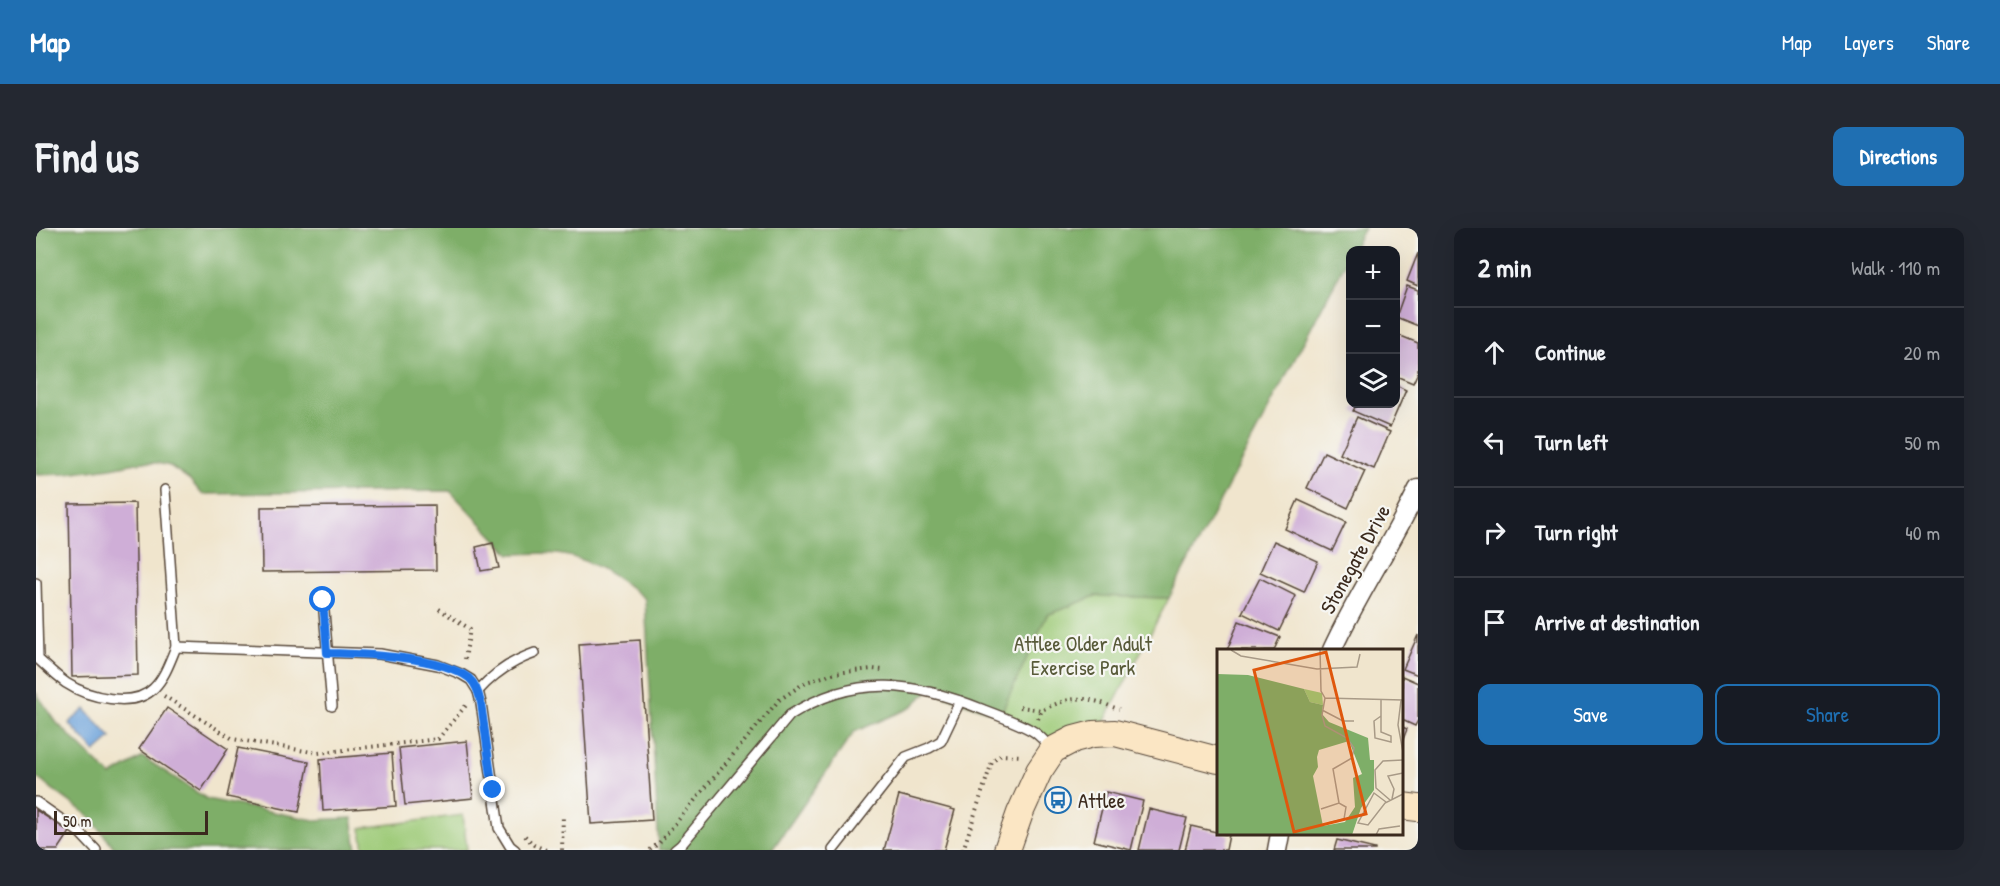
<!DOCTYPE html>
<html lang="en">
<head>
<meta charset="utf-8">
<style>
  :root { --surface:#171b24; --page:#242831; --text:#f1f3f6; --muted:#9ea1a6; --line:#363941; --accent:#1f6fb2 }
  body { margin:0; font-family:"Patrick Hand",sans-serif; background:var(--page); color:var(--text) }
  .controls { position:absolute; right:18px; top:18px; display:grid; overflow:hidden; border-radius:12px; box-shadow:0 6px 24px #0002 }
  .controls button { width:54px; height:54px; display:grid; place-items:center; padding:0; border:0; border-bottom:2px solid var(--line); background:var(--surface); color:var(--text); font:30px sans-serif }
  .scale { position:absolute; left:18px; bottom:15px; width:154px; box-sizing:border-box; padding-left:6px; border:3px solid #3b2a1e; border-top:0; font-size:16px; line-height:21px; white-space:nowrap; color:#3b2a1e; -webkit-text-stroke:4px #f6f6f2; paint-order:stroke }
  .stop { position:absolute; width:18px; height:18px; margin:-14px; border:4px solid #1a73e8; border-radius:50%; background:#fff }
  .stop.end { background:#1a73e8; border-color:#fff; box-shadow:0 2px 6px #0008 }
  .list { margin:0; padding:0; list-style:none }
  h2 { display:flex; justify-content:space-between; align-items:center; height:78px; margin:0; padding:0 24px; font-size:26px }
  h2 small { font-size:20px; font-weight:400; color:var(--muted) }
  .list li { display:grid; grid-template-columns:39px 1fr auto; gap:18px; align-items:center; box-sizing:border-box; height:90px; padding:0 24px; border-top:2px solid var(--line) }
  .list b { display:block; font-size:22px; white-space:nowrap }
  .list em { font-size:20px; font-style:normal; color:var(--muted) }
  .actions { display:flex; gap:12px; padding:18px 24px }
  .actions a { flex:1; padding:14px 0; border:2px solid var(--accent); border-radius:12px; text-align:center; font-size:21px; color:var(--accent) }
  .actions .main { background:var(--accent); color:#fff }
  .icon { flex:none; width:33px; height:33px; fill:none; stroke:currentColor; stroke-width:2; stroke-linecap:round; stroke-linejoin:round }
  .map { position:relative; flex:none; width:1382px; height:622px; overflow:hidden; border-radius:12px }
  header { display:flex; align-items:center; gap:36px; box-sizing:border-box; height:84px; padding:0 30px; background:var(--accent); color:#fff }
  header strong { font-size:28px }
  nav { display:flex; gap:33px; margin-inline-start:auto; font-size:21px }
  .intro { display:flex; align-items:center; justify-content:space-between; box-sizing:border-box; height:144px; padding:0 36px }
  h1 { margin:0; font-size:42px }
  .button { padding:15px 27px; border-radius:12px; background:var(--accent); color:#fff; font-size:21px; font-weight:700 }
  main { display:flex; gap:36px; padding:0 36px }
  aside { flex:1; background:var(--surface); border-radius:12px; box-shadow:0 6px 24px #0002 }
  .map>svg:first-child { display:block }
</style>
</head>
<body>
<header>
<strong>Map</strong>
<nav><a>Map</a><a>Layers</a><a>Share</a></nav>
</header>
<div class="intro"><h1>Find us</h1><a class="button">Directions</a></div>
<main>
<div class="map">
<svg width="1382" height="622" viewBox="0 0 1382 622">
  <rect width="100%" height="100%" fill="#f6f6f2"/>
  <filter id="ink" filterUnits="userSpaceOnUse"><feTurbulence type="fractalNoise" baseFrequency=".0167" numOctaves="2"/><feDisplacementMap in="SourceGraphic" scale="12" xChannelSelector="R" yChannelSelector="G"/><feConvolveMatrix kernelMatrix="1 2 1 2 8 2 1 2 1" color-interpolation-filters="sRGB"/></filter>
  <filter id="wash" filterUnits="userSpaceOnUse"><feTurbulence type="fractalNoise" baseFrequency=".008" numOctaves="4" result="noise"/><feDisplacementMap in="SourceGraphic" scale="24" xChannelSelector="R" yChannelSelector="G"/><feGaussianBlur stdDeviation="1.35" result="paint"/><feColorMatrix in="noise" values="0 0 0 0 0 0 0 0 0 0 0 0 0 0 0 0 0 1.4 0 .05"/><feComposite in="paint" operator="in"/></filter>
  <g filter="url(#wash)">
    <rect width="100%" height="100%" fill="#f0e5cd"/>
    <g fill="#9dca77" stroke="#6c7a4a" stroke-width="1.5">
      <path d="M1059,368L1133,370L1063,504L1018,520L964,487L1011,387Z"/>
      <path d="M427,587L431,622H328L325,600Z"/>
    </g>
    <g fill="#7eae68" stroke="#5c6c43" stroke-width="1.5">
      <path d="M0,0H1328L1316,22H1314V26L1133,370L1059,368L1011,387L964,487L893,462L874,480L818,504L736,622H623L609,371C583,350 555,330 521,326C506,324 489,326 474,326L414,263L166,266L154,252L134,238L121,235L106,234L75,240L31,246L0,247Z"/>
      <path d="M0,465L21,495L75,548L107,529L171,571L278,592L316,590L321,622H80L53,588L0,549Z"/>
    </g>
    <path fill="#6da3db" stroke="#54667c" stroke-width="1.5" d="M49,481L75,510L59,524L33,495Z"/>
    <g id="blocks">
      <g fill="#cfaed7">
        <path d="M1382,25V58L1371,53Z"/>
        <path d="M1371,58L1382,62V98L1360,89Z"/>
        <path d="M1360,106L1382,115V144L1377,155L1360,148Z"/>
        <path d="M1360,157L1370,162L1354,199L1317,183L1321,176H1360Z"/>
        <path d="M1321,189L1354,204L1338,241L1304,226Z"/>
        <path d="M1288,224L1329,243L1312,280L1271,260Z"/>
        <path d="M1262,272L1310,294L1296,323L1249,301Z"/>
        <path d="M99,275L102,447L36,449L33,276Z"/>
        <path d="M399,277L400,342L226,344L225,279Z"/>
        <path d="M1238,313L1282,333L1268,364L1224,344Z"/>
        <path d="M457,315L463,340L445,343L440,319Z"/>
        <path d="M1224,350L1260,368L1243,403L1206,385Z"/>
        <path d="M1203,393L1244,409L1238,422H1191Z"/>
        <path d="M1382,407V447L1367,441Z"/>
        <path d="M604,412L616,592L555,596L543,416Z"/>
        <path d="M1366,448L1382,455V492L1379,498L1366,492Z"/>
        <path d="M131,480L192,521L165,563L103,521Z"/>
        <path d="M1366,499L1371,501L1366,514Z"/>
        <path d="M431,513L437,570L369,577L363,520Z"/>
        <path d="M202,520L273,534L263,584L191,569Z"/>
        <path d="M356,525L360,578L287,583L284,531Z"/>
        <path d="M1070,564L1107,573L1095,622L1058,613Z"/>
        <path d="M863,567L919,582L908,622H848Z"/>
        <path d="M1113,581L1151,590L1143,622H1103Z"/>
        <path d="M0,582L34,604L22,622H0Z"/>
        <path d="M1155,598L1193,607L1190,622H1149Z"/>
        <path d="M1301,612L1339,621V622H1298Z"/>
      </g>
    </g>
  </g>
  <g filter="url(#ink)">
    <use href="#blocks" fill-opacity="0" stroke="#564638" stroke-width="1.5"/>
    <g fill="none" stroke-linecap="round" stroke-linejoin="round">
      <defs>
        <g id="lane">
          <path d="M0,355L2,431C11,439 20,448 30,455C51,469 98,481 118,460C129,449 134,433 140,419L129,262"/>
          <path d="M287,372L296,478"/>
          <path d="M140,419L344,426L402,437L425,446L435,452L442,463L445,475L463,600L474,618L479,622"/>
          <path d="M442,463C458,445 476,433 499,425"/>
          <path d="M0,574L43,604L60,622"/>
          <path d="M639,622L645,617L754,487C820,445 879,454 948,482C964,488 980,494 995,502C1003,506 1009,514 1016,521"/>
          <path d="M797,622L870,529L893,520L905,513L924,473"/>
        </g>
        <g id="street">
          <path d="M1296,422C1321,367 1356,316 1382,261"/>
          <path d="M1241,622L1244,606"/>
        </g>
        <g id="secondary">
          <path d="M1366,578L1382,580"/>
          <path d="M971,622L984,585L1003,543L1017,522L1038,511L1057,506L1079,505L1182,532"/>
        </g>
      </defs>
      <use href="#lane" stroke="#564638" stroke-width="12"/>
      <use href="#street" stroke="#564638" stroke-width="21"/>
      <use href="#secondary" stroke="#564638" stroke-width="28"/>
      <g stroke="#564638" stroke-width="4" stroke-dasharray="1.5 4.5" stroke-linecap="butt">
        <path d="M403,381L434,401L429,431"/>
        <path d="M128,468L197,511L282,525L402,511L432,475"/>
        <path d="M984,479L1006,482"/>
        <path d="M1002,491L1006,482C1023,474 1040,467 1059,473C1068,475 1075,479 1083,481"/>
        <path d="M489,608L498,617L510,622"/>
        <path d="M526,622L527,587"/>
        <path d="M614,622L623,615L743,472L770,454L800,445L836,441L847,442"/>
        <path d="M927,622L956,534L965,527L986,528"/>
      </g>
      <use href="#lane" stroke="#fff" stroke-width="9"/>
      <use href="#street" stroke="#fff" stroke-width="18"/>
      <use href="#secondary" stroke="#fbe6c4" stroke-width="26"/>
    </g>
  </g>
  <g fill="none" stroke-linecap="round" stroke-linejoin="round" filter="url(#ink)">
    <path stroke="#1a73e8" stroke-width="8" d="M287,372L291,425C327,426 404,428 433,450C440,456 443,466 445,475L457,562"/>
  </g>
  <defs>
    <symbol id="bus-ring" viewBox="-11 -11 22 22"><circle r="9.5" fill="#f6f6f2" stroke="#1f6fb2" stroke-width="1.5"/><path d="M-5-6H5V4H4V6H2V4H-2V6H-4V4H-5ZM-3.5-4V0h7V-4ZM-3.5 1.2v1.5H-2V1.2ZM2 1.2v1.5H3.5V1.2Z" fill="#1f6fb2"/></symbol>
  </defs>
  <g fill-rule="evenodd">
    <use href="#bus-ring" x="1007" y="557" width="30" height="30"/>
  </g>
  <g text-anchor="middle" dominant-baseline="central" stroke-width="4.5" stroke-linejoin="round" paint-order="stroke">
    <g font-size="21" fill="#3b2a1e" stroke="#f6f6f2">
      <text transform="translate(1319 331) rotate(-61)">Stonegate Drive</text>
    </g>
    <g font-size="21" fill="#585a39" stroke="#f6f6f2">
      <text x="1047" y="415">Attlee Older Adult<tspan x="1047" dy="24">Exercise Park</tspan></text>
    </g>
    <g font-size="21" fill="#3b2a1e" stroke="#f6f6f2" text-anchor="start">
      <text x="1042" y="572">Attlee</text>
    </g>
  </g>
  <g transform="translate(1181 421)">
    <rect width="186" height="186" fill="#f0e5cd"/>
    <path d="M87,40L105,44L106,56L93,53Z" fill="#9dca77"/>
    <path d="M0,25L31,26L87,40L93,53L106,56L105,65L112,73L151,89L153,111H157V141L144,159L135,186H0ZM132,92L145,125L136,129L138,158L128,173L106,177L96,127L101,118L100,108L102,101Z" fill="#7eae68" fill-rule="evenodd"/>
    <path fill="none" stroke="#a89a87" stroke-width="1.5" d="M103,0L104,42L108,49M14,1L24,7L100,20L140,18L143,5M108,49L105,66L108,77L130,89L137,99L135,109L116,120L122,154M108,49L186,51M164,51V83L174,87V93L158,89L157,72L164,67M184,51L181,76L186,103M105,61L126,72H137M175,150L177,140L171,127L186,124M173,151L159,139L158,121L166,112L186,111M169,153L157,144L141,174L151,176L168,154L186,145M104,160L122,154L129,158L127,170L111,174M159,186L162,180L183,177"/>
    <path fill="#df570d" fill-opacity="0.15" stroke="#df570d" stroke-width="3" d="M109,3L149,165L77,183L37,21Z"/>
    <rect width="186" height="186" fill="none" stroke="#3b2a1e" stroke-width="3"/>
  </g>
</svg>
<div class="controls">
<button>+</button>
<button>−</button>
<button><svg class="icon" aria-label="layers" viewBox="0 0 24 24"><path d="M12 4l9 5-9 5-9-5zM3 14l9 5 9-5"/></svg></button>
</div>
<div class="scale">50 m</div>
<div class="stop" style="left:287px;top:372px"></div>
<div class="stop end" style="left:457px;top:562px"></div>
</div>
<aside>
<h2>2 min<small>Walk · 110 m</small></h2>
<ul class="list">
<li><svg class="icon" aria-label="ahead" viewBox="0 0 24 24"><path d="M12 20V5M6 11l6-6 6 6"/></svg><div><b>Continue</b></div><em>20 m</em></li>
<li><svg class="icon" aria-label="left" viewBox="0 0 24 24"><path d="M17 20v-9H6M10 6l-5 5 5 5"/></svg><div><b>Turn left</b></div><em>50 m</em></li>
<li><svg class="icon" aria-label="right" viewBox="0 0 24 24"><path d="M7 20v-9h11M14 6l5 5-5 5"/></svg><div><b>Turn right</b></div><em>40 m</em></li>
<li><svg class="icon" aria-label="arrive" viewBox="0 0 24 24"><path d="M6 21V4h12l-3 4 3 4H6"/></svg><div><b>Arrive at destination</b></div></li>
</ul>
<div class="actions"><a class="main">Save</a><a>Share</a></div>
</aside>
</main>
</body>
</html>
